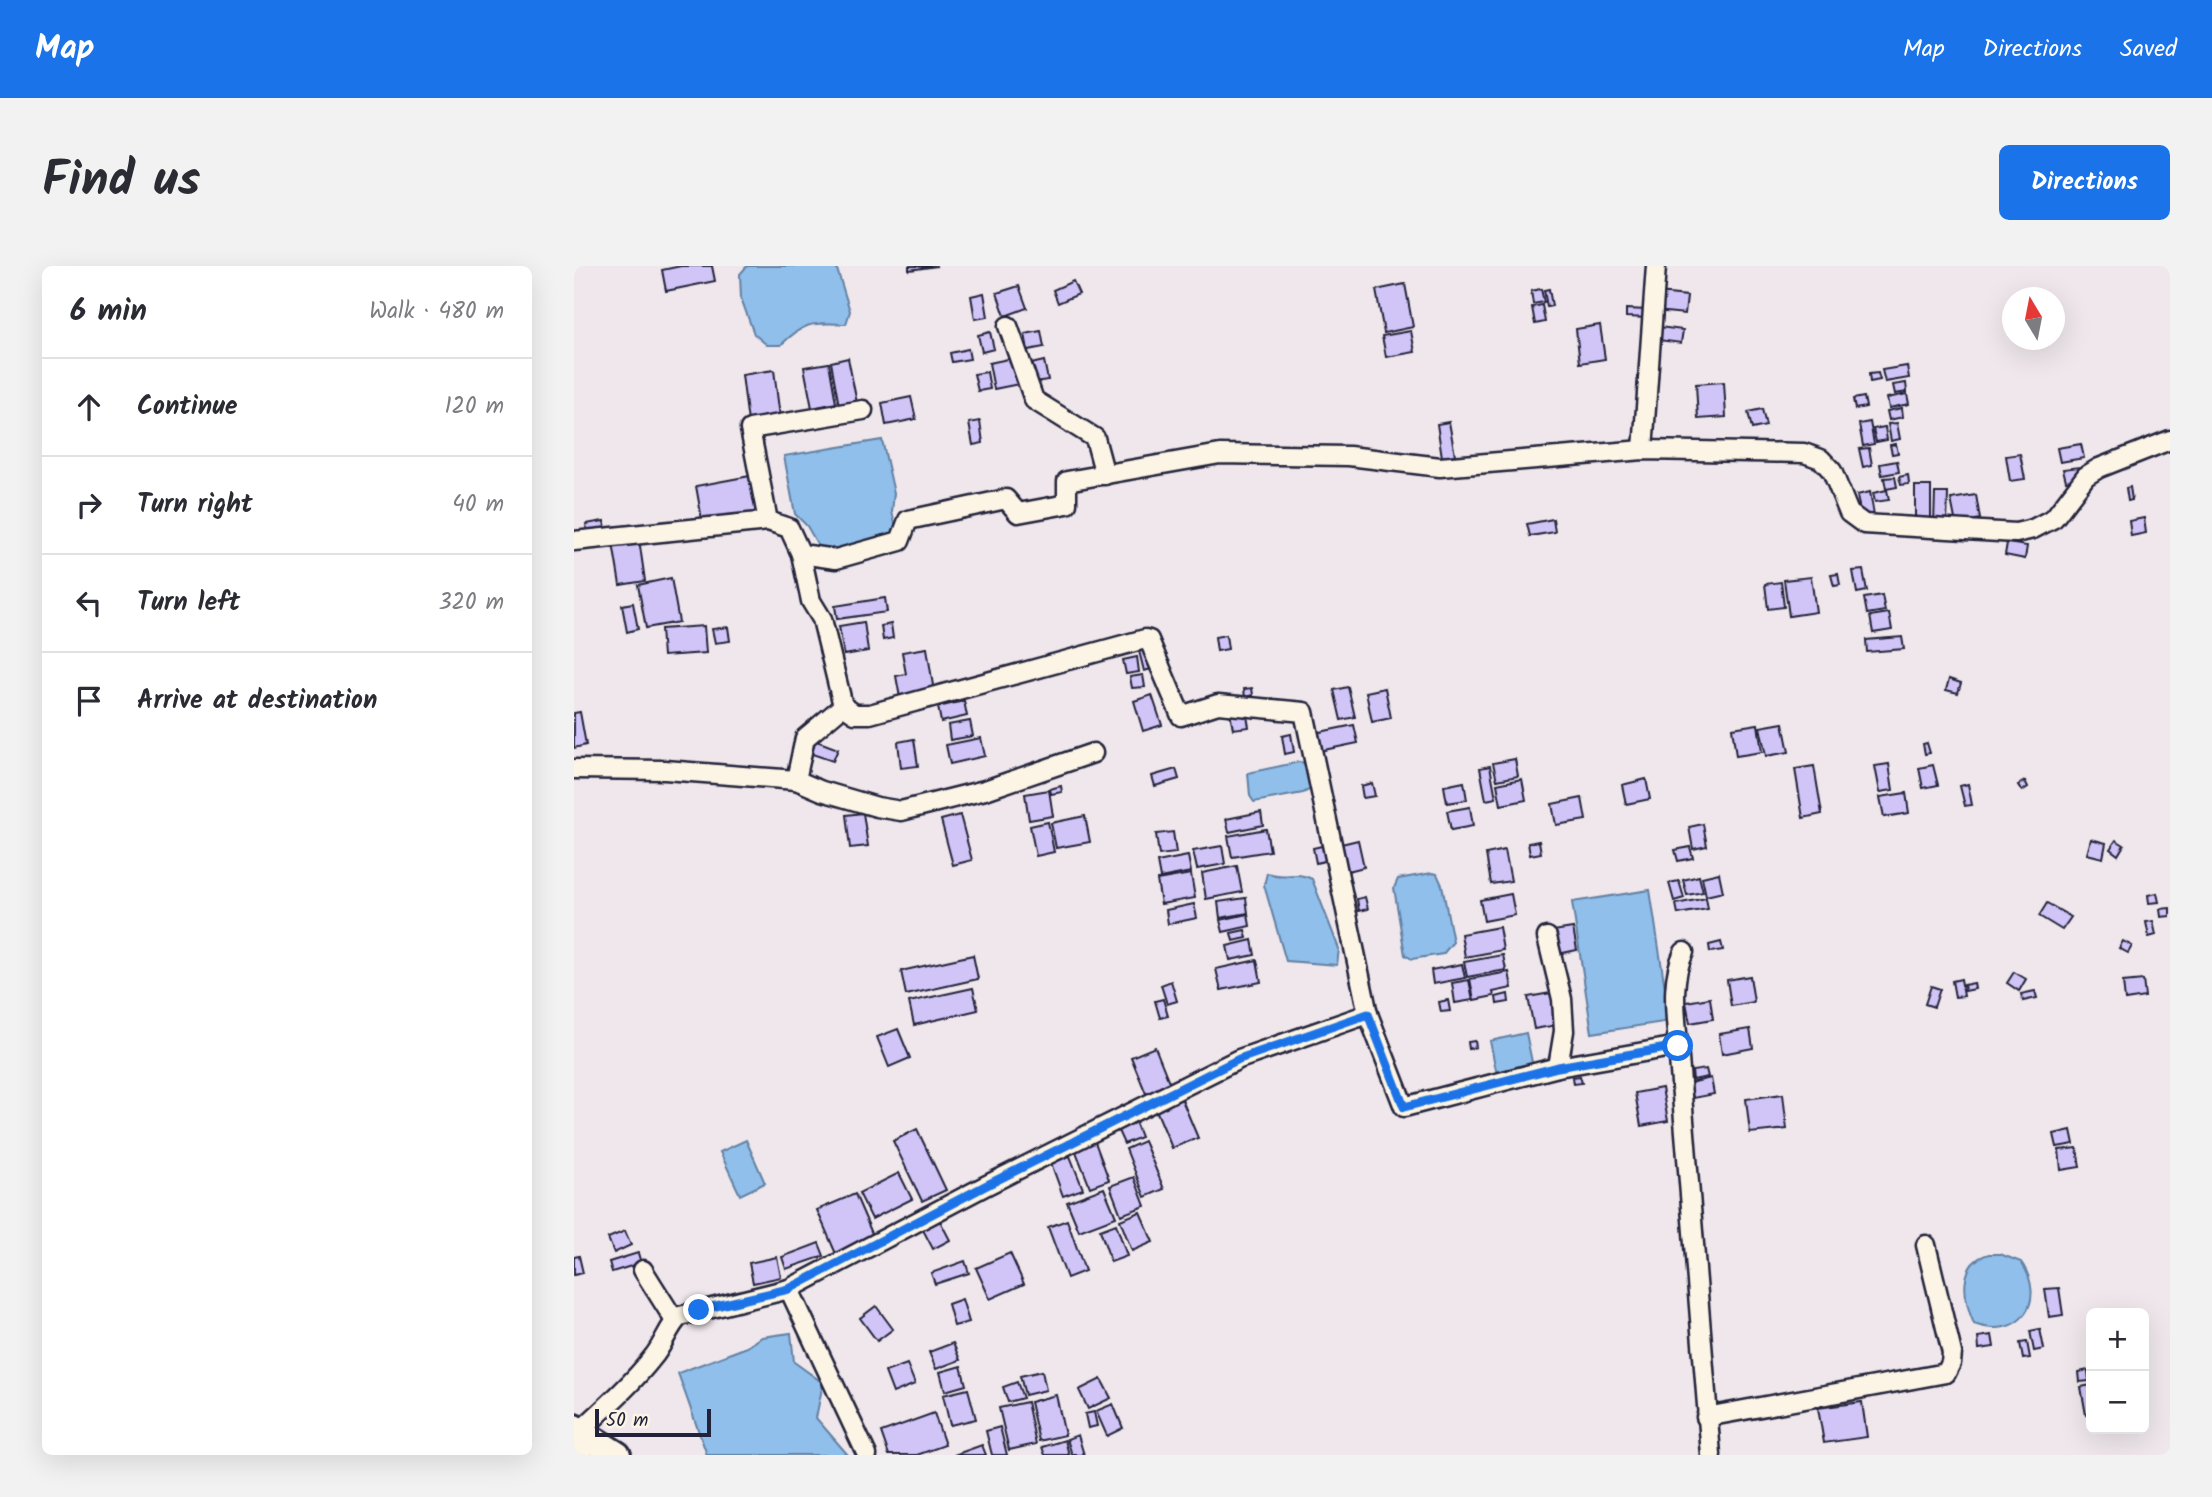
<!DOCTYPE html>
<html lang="en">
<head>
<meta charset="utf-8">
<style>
  :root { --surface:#fff; --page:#f2f2f3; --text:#2b2b33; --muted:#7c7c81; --line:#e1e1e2; --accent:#1a73e8 }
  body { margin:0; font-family:Kalam,sans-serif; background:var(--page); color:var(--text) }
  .controls { position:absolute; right:21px; bottom:21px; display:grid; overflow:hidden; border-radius:10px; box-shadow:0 7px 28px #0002 }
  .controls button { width:63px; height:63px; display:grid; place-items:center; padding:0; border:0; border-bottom:2px solid var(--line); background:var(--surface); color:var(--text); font:35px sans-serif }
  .compass { position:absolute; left:1428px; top:21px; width:63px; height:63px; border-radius:50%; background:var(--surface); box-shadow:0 7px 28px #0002; rotate:350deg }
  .scale { position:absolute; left:21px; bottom:18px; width:116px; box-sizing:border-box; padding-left:7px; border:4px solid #22223b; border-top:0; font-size:19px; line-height:24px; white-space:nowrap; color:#22223b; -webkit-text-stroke:5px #fcf5e5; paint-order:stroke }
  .stop { position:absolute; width:21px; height:21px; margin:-16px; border:5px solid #1a73e8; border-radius:50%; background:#fff }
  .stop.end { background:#1a73e8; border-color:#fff; box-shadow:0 2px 7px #0008 }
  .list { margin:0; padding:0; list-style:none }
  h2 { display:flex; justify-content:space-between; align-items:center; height:91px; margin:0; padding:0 28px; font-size:30px }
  h2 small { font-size:23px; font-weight:400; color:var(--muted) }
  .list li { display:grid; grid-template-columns:46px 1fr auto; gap:21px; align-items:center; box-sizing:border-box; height:98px; padding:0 28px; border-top:2px solid var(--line) }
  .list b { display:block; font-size:26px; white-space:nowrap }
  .list em { font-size:23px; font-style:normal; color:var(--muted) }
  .icon { flex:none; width:38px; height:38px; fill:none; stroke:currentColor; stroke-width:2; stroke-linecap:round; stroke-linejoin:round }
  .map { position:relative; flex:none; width:1596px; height:1189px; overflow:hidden; border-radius:10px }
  header { display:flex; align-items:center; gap:42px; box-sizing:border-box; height:98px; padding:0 35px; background:var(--accent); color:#fff }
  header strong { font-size:33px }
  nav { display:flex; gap:38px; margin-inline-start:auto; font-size:24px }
  .intro { display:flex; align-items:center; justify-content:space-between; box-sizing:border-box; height:168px; padding:0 42px }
  h1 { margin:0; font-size:49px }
  .button { padding:18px 32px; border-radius:10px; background:var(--accent); color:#fff; font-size:24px; font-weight:700 }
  main { display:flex; gap:42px; padding:0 42px }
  aside { flex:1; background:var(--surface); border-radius:10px; box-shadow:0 7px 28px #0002 }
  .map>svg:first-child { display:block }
</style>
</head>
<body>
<header>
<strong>Map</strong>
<nav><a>Map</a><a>Directions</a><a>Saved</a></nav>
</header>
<div class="intro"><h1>Find us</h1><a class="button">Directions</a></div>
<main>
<aside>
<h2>6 min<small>Walk · 480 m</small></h2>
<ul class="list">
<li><svg class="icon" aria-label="ahead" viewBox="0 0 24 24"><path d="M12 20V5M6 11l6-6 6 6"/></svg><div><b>Continue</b></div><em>120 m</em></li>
<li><svg class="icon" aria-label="right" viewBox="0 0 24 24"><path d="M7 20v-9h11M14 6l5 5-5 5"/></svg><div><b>Turn right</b></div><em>40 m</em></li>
<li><svg class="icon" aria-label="left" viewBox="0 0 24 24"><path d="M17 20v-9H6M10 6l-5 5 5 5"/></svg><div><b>Turn left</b></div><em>320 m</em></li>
<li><svg class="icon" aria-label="arrive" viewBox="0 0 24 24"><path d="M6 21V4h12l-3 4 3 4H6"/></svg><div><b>Arrive at destination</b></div></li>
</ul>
</aside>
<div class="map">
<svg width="1596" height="1189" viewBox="0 0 1596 1189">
  <rect width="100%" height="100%" fill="#efe7eb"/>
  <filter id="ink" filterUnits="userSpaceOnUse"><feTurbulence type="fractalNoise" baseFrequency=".0143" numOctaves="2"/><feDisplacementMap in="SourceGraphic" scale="14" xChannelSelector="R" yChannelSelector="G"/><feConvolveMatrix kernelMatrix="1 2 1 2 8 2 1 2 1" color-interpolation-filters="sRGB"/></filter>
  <g filter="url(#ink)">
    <g fill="#8fbfea" stroke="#6380a4" stroke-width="2">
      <path d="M173,0H262L276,45L272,58C240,57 232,54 207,79H193L180,68L167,32L166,8Z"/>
      <path d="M308,174L320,227L318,246L323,265L314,275L255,287L245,281L233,260L221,248L210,190Z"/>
      <path d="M725,496L732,497L737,523L729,527L680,536L676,530L674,507Z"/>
      <path d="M693,607C712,614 721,604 738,613L765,683L763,699L712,695L690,619Z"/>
      <path d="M858,607L863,608L868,619L879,676L869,688L838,693L831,689L820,622L824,613Z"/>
      <path d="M1076,624L1096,755L1018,767L998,636Z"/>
      <path d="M952,767L959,801L923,809L916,775Z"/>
      <path d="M172,874L191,917L166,929L146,886Z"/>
      <path d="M1415,988H1426L1447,996C1474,1035 1446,1075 1400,1058C1390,1035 1382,997 1415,988Z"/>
      <path d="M217,1067L220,1096L249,1117L242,1152L274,1189H133L104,1107L173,1081L188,1071Z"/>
    </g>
    <g fill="#d1c5f8" stroke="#22223b" stroke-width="2">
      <path d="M107,0H138L141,15L92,25L88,4Z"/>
      <path d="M335,0H363L335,4Z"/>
      <path d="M499,15L505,28L484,37L479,24Z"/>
      <path d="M831,18L839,61L810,67L802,24Z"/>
      <path d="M445,20L453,42L431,50L423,27Z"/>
      <path d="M967,23L970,36L959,38L957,25Z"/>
      <path d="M975,23L978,40L973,41L970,24Z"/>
      <path d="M410,27L414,51L401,53L397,30Z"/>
      <path d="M1084,27L1113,30L1111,48L1082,45Z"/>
      <path d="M968,39L971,56L961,58L958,41Z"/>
      <path d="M1052,43L1074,44V52L1052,51Z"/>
      <path d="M1026,59L1031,93L1006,97L1002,63Z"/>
      <path d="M1085,61L1109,64L1107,77L1084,74Z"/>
      <path d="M467,65L470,81L454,84L451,68Z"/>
      <path d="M837,65L841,86L812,91L808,70Z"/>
      <path d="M416,66L420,83L408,86L404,69Z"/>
      <path d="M394,83L396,93L378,96L376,87Z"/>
      <path d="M274,92L283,137L265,140L257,96Z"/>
      <path d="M439,92L445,118L420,123L415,97Z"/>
      <path d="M470,95L474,114L460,116L457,98Z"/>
      <path d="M255,97L262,137L238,142L230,101Z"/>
      <path d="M1333,100L1335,112L1311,116L1308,104Z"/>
      <path d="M200,104L206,151L174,156L168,109Z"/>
      <path d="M413,106L416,123L404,125L400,108Z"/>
      <path d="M1304,107L1306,114L1296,116L1295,108Z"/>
      <path d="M1150,116L1152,151L1124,153L1122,118Z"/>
      <path d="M1332,117L1333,126L1321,128L1319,119Z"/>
      <path d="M1333,128L1335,138L1315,142L1313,132Z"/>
      <path d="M337,131L342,153L312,159L308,137Z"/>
      <path d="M1290,131L1292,141L1281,143L1279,133Z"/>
      <path d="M1328,142L1329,151L1315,154L1313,145Z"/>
      <path d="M1188,143L1192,160L1178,163L1174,146Z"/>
      <path d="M406,155L409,177L399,179L395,157Z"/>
      <path d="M875,156L881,189L868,191L863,158Z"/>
      <path d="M1296,156L1300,178L1289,180L1285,158Z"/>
      <path d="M1323,157L1326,173L1317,175L1314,158Z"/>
      <path d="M1311,161L1313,174L1302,176L1299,163Z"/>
      <path d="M1322,178L1324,187L1318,188L1316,179Z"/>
      <path d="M1507,178L1510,192L1486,196L1483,182Z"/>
      <path d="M1295,182L1298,199L1289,201L1285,183Z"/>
      <path d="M1446,188L1451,213L1436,215L1432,190Z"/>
      <path d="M1323,195L1325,206L1308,209L1306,198Z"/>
      <path d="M1505,201L1507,212L1492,215L1489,203Z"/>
      <path d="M1334,209L1335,218L1327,219L1325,211Z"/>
      <path d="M176,210L183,250L129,259L122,220Z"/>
      <path d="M1321,211L1323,221L1312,223L1310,212Z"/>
      <rect x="1341" y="220" width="16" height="37"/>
      <path d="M1556,221L1558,234L1554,235L1552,222Z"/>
      <path d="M1313,224L1315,234L1301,236L1299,227Z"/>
      <path d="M1296,226L1300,249L1287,251L1283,229Z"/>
      <path d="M1361,227H1374L1373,258H1360Z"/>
      <path d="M1402,229L1406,253L1382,258L1377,233Z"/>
      <path d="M1570,252L1572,267L1557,270L1555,255Z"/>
      <path d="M979,253L981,266L956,270L953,258Z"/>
      <path d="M30,255L32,267L14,270L12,258Z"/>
      <path d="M65,273L71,315L46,319L39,277Z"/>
      <path d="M1433,277L1453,280L1451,293L1431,289Z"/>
      <path d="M1289,304L1293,325L1283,327L1279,305Z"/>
      <path d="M1264,308L1266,319L1260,320L1257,309Z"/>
      <path d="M1237,311L1242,346L1215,350L1210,314Z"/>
      <path d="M97,312L105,356L72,362L64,319Z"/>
      <path d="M1207,316L1210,341L1194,343L1191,318Z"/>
      <path d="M1308,329L1311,345L1293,348L1290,332Z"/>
      <path d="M311,332L313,346L263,353L261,340Z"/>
      <path d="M59,337L64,363L53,366L48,339Z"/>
      <path d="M1315,347L1318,364L1299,367L1296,350Z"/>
      <path d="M290,356L294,385L270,389L265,360Z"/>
      <path d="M317,358L319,372L309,374L307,360Z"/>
      <path d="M130,360L132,387L89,390L87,363Z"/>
      <path d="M154,361L156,375L141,377L138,363Z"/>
      <path d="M652,369L654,383L643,385L641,371Z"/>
      <path d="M1328,371L1330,383L1293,386L1292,374Z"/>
      <path d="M353,382L361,432L327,437L322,410L332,408L328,386Z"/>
      <path d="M576,382L581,402L570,405L565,385Z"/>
      <path d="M563,391L565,406L552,408L549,394Z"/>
      <path d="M569,409L571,421L558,422L556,411Z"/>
      <path d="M1375,413L1387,417L1384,427L1372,424Z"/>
      <path d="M774,421L781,451L767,454L760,424Z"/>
      <path d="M678,422L679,429L671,431L670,423Z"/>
      <path d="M811,422L817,452L798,456L792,426Z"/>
      <path d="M578,429L588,459L569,465L560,435Z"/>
      <path d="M390,435L393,450L367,456L364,441Z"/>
      <path d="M672,444L675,461L659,463L656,447Z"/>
      <path d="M6,446L12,479L0,482V447Z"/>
      <path d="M396,455L399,470L376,474L374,459Z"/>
      <path d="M1209,457L1215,486L1192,490L1186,461Z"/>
      <path d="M1184,458L1188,486L1162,490L1158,462Z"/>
      <path d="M780,459L784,477L745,485L741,467Z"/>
      <path d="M717,468L720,486L711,488L708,470Z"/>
      <path d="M407,472L411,490L376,498L372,479Z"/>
      <path d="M340,473L344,500L327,502L324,476Z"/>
      <path d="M240,474L264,483L259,495L235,487Z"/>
      <path d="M1353,477L1356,487L1351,488L1349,478Z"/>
      <path d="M941,493L944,510L923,514L919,497Z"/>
      <path d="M1315,498L1319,524L1306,526L1301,500Z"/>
      <path d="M1359,499L1364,519L1349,522L1345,502Z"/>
      <path d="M916,500L922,532L912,534L906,502Z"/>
      <path d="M1240,500L1248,548L1229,552L1221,503Z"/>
      <path d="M602,503L605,513L581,520L578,510Z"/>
      <path d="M948,513L952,534L927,539L923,518Z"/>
      <path d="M1072,513L1076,533L1052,538L1048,519Z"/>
      <path d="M1451,515L1454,521L1448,525L1444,519Z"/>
      <path d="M890,516L893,534L873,537L870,520Z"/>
      <path d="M798,517L801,530L789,532L787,520Z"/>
      <path d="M1394,518L1398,539L1391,540L1386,520Z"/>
      <path d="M487,520L488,526L477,528L476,523Z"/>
      <path d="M475,524L479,550L455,554L451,528Z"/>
      <path d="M1332,527L1335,547L1310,551L1306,531Z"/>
      <path d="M1008,532L1012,554L982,559L978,538Z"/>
      <path d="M896,541L899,560L877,564L873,545Z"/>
      <path d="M687,546L689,559L655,566L652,553Z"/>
      <path d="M289,547L294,580L276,582L272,549Z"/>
      <path d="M386,549L398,594L379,599L367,554Z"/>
      <path d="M511,550L516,576L482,582L477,557Z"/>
      <path d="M474,556L480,586L462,590L456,560Z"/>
      <path d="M1129,558L1133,580L1119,583L1115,561Z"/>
      <path d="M692,563L696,585L658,591L654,570Z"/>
      <path d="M599,566L602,587L585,589L582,568Z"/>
      <path d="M1517,573L1532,577L1529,592L1513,588Z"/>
      <path d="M784,574L790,601L770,606L763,579Z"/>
      <path d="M1542,574L1550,579L1544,589L1536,583Z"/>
      <path d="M965,575L967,587L956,589L954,577Z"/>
      <path d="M752,579L755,594L742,597L739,582Z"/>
      <path d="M648,580L651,598L623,603L619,585Z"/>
      <path d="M1116,581L1119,592L1104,595L1101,584Z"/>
      <path d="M931,584L937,615L917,618L912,588Z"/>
      <path d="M614,590L617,606L586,612L583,596Z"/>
      <path d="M663,600L668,626L632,633L628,607Z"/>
      <path d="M1145,607L1149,626L1132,630L1128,611Z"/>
      <path d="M617,608L621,632L587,638L583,614Z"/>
      <path d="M1125,610L1129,626L1113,629L1109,614Z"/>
      <path d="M1105,615L1110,632L1100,635L1095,617Z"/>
      <path d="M1583,627L1585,636L1575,637L1574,629Z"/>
      <path d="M937,628L941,649L910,655L906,634Z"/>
      <path d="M791,631L794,643L785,645L783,633Z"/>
      <path d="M672,632L674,647L646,652L644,636Z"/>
      <path d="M1132,632L1134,643L1104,648L1102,638Z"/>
      <path d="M1473,637L1497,651L1488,664L1465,650Z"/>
      <path d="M620,638L623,652L594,658L592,644Z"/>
      <path d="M1596,642V650L1587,651L1586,643Z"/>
      <path d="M674,648L676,660L649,666L646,654Z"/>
      <path d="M1579,655L1582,669L1575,671L1572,656Z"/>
      <path d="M925,661L929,684L891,691L887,668Z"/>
      <path d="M999,662L1003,684L984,688L979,665Z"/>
      <path d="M671,664L673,672L659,675L657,667Z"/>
      <path d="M678,674L681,689L656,694L653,680Z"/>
      <path d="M1549,675L1558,680L1554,687L1545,682Z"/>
      <path d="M1147,676L1149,684L1136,686L1135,679Z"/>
      <path d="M399,689L404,713L332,729L327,705Z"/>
      <path d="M929,689L932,704L893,711L890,696Z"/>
      <path d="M683,694L687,716L647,724L642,703Z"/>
      <path d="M888,698L891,712L859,718L857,704Z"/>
      <path d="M935,706L938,722L919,726L920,730L900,734L896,713Z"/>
      <path d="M1440,706L1452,713L1445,725L1433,717Z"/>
      <path d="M1176,710L1180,736L1157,740L1153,714Z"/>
      <path d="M1387,713L1390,730L1381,731L1378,715Z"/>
      <path d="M895,714L899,734L881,737L878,717Z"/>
      <path d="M1569,714L1571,731L1551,734L1549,716Z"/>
      <path d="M597,715L603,735L593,738L587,719Z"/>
      <path d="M1400,717L1401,723L1391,725L1390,719Z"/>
      <path d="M1357,720L1366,723L1360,741L1351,738Z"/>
      <path d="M399,722L404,744L340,759L335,736Z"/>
      <path d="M1461,725L1463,732L1449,735L1447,728Z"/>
      <path d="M977,727L983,759L960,763L954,731Z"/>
      <path d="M934,728L935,736L923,738L922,731Z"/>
      <path d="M1136,732L1139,753L1116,757L1112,736Z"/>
      <path d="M589,733L594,750L586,752L581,735Z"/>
      <path d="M874,734L876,745L867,746L865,736Z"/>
      <path d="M324,763L336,792L315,801L303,771Z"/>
      <path d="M1176,763L1179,782L1148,788L1145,768Z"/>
      <path d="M901,775L902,781L895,783L894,776Z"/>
      <path d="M581,781L597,821L573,830L557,791Z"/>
      <path d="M1132,803L1134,811L1119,814L1118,805Z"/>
      <path d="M1006,810L1008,817L999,818L998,811Z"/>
      <path d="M1137,812L1140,828L1119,832L1116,817Z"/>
      <path d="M1088,822L1094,855L1067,860L1061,827Z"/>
      <path d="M1209,828L1213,863L1176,867L1172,833Z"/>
      <path d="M606,829L624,872L598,882L580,839Z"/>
      <path d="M558,848L567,871L550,878L540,856Z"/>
      <path d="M343,863L372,924L348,935L319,875Z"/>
      <path d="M1497,864L1500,878L1483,881L1480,868Z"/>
      <path d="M570,875L590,923L571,931L552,883Z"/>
      <path d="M521,876L535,914L516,921L501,883Z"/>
      <path d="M1503,882L1506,901L1487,904L1485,884Z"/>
      <path d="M496,890L509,923L489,930L477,897Z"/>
      <path d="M325,907L338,933L298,953L285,927Z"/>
      <path d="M560,911L571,940L547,949L536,920Z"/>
      <path d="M530,922L542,951L505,965L493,936Z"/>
      <path d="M281,928L300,972L262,988L243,944Z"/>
      <path d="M566,946L579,976L558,985L546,954Z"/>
      <path d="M365,953L376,974L359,983L348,962Z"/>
      <path d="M493,954L511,1005L493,1012L474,961Z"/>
      <path d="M542,958L553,990L537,996L526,964Z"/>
      <path d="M51,965L57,979L40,987L34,972Z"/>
      <path d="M245,977L250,990L212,1003L208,991Z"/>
      <path d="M64,987L67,997L38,1006L35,996Z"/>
      <path d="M436,987L450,1018L416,1033L402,1002Z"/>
      <path d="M5,990L9,1007L0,1009V991Z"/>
      <path d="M203,991L207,1011L179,1017L175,997Z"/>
      <path d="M391,995L395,1007L361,1018L357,1007Z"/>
      <path d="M1485,1022L1489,1049L1475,1051L1471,1023Z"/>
      <path d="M388,1033L395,1056L380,1060L374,1038Z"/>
      <path d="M302,1040L319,1063L303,1075L286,1052Z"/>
      <path d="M1466,1063L1470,1083L1460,1085L1456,1065Z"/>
      <path d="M1418,1069L1420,1081L1405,1083L1404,1071Z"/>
      <path d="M1453,1076L1456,1092L1449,1093L1446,1077Z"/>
      <path d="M379,1077L386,1094L362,1103L355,1086Z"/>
      <path d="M333,1098L341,1118L319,1127L311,1106Z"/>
      <path d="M387,1100L392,1119L371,1125L366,1106Z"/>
      <path d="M1514,1104L1515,1115L1506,1116L1505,1106Z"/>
      <path d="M468,1105L472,1124L451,1129L446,1110Z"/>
      <path d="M527,1113L537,1132L514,1143L505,1124Z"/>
      <path d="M443,1116L449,1132L434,1136L429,1121Z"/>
      <path d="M1517,1119V1148L1512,1149L1507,1121Z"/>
      <path d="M394,1123L402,1153L376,1159L369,1129Z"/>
      <path d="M482,1129L491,1169L465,1175L456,1136Z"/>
      <path d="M453,1136L462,1178L435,1184L425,1142Z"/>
      <path d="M1288,1136L1293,1171L1250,1177L1244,1142Z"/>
      <path d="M539,1138L549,1162L533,1170L522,1145Z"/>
      <path d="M520,1146L523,1160L514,1162L511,1148Z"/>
      <path d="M360,1147L371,1179L343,1189H315L307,1166Z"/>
      <path d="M426,1161L433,1189H418L412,1165Z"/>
      <path d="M504,1169L510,1189H498L493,1173Z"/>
      <path d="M491,1174L495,1189H471L468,1181Z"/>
      <path d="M408,1179L412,1189H380Z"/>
    </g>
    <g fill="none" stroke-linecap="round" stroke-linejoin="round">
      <defs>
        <g id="minor">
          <path d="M434,60L460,134L521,172L531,209"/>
          <path d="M1069,184L1082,0"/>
          <path d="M194,255L176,163L289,144"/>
          <path d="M0,275L194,255L215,262L227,288L237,335L248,353L269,440"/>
          <path d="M227,288L262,293L326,275L334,254L432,233L444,247L493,238V215L646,188L775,190L866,201L1069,184L1230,187L1247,193L1258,205L1275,247L1290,258L1442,267L1459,263L1480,252L1512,210L1525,202L1596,174"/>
          <path d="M0,503L91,504L222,514L231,472L269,440L281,448H296L571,373L575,374L607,450L644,438L730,446L794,748"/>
          <path d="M222,514L248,525L303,541L327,545L411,524L519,487"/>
          <path d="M973,671L988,733L990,765L984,801"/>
          <path d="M1104,780C1102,749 1096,715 1110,686"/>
          <path d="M69,1004L101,1055"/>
          <path d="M215,1023L293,1189"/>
          <path d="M1132,1151L1372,1107L1377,1097L1378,1087L1352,979"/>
          <path d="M6,1165C31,1142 58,1118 79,1091C89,1080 95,1059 106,1050L215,1023L411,920L665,793L794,748L830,841L984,801L1104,780L1137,1189"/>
        </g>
        <g id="highway">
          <path d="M0,1162L43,1189"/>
          <path d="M0,1186L4,1189"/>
        </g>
      </defs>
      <use href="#minor" stroke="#22223b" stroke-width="23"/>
      <use href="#highway" stroke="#22223b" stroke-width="32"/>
      <use href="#minor" stroke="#fcf5e5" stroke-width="18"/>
      <use href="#highway" stroke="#fcf5e5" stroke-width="26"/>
    </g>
  </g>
  <g fill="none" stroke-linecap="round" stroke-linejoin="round" filter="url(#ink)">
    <path stroke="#1a73e8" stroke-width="9" d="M125,1044L215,1023L411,920L665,793L794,748L830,841L984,801L1104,780"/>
  </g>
</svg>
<div class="controls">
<button>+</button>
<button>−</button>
</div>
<svg class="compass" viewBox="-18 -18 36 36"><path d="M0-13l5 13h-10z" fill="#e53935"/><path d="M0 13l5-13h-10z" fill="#7c7c81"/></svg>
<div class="scale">50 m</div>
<div class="stop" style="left:1104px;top:780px"></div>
<div class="stop end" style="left:125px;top:1044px"></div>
</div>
</main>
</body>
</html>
